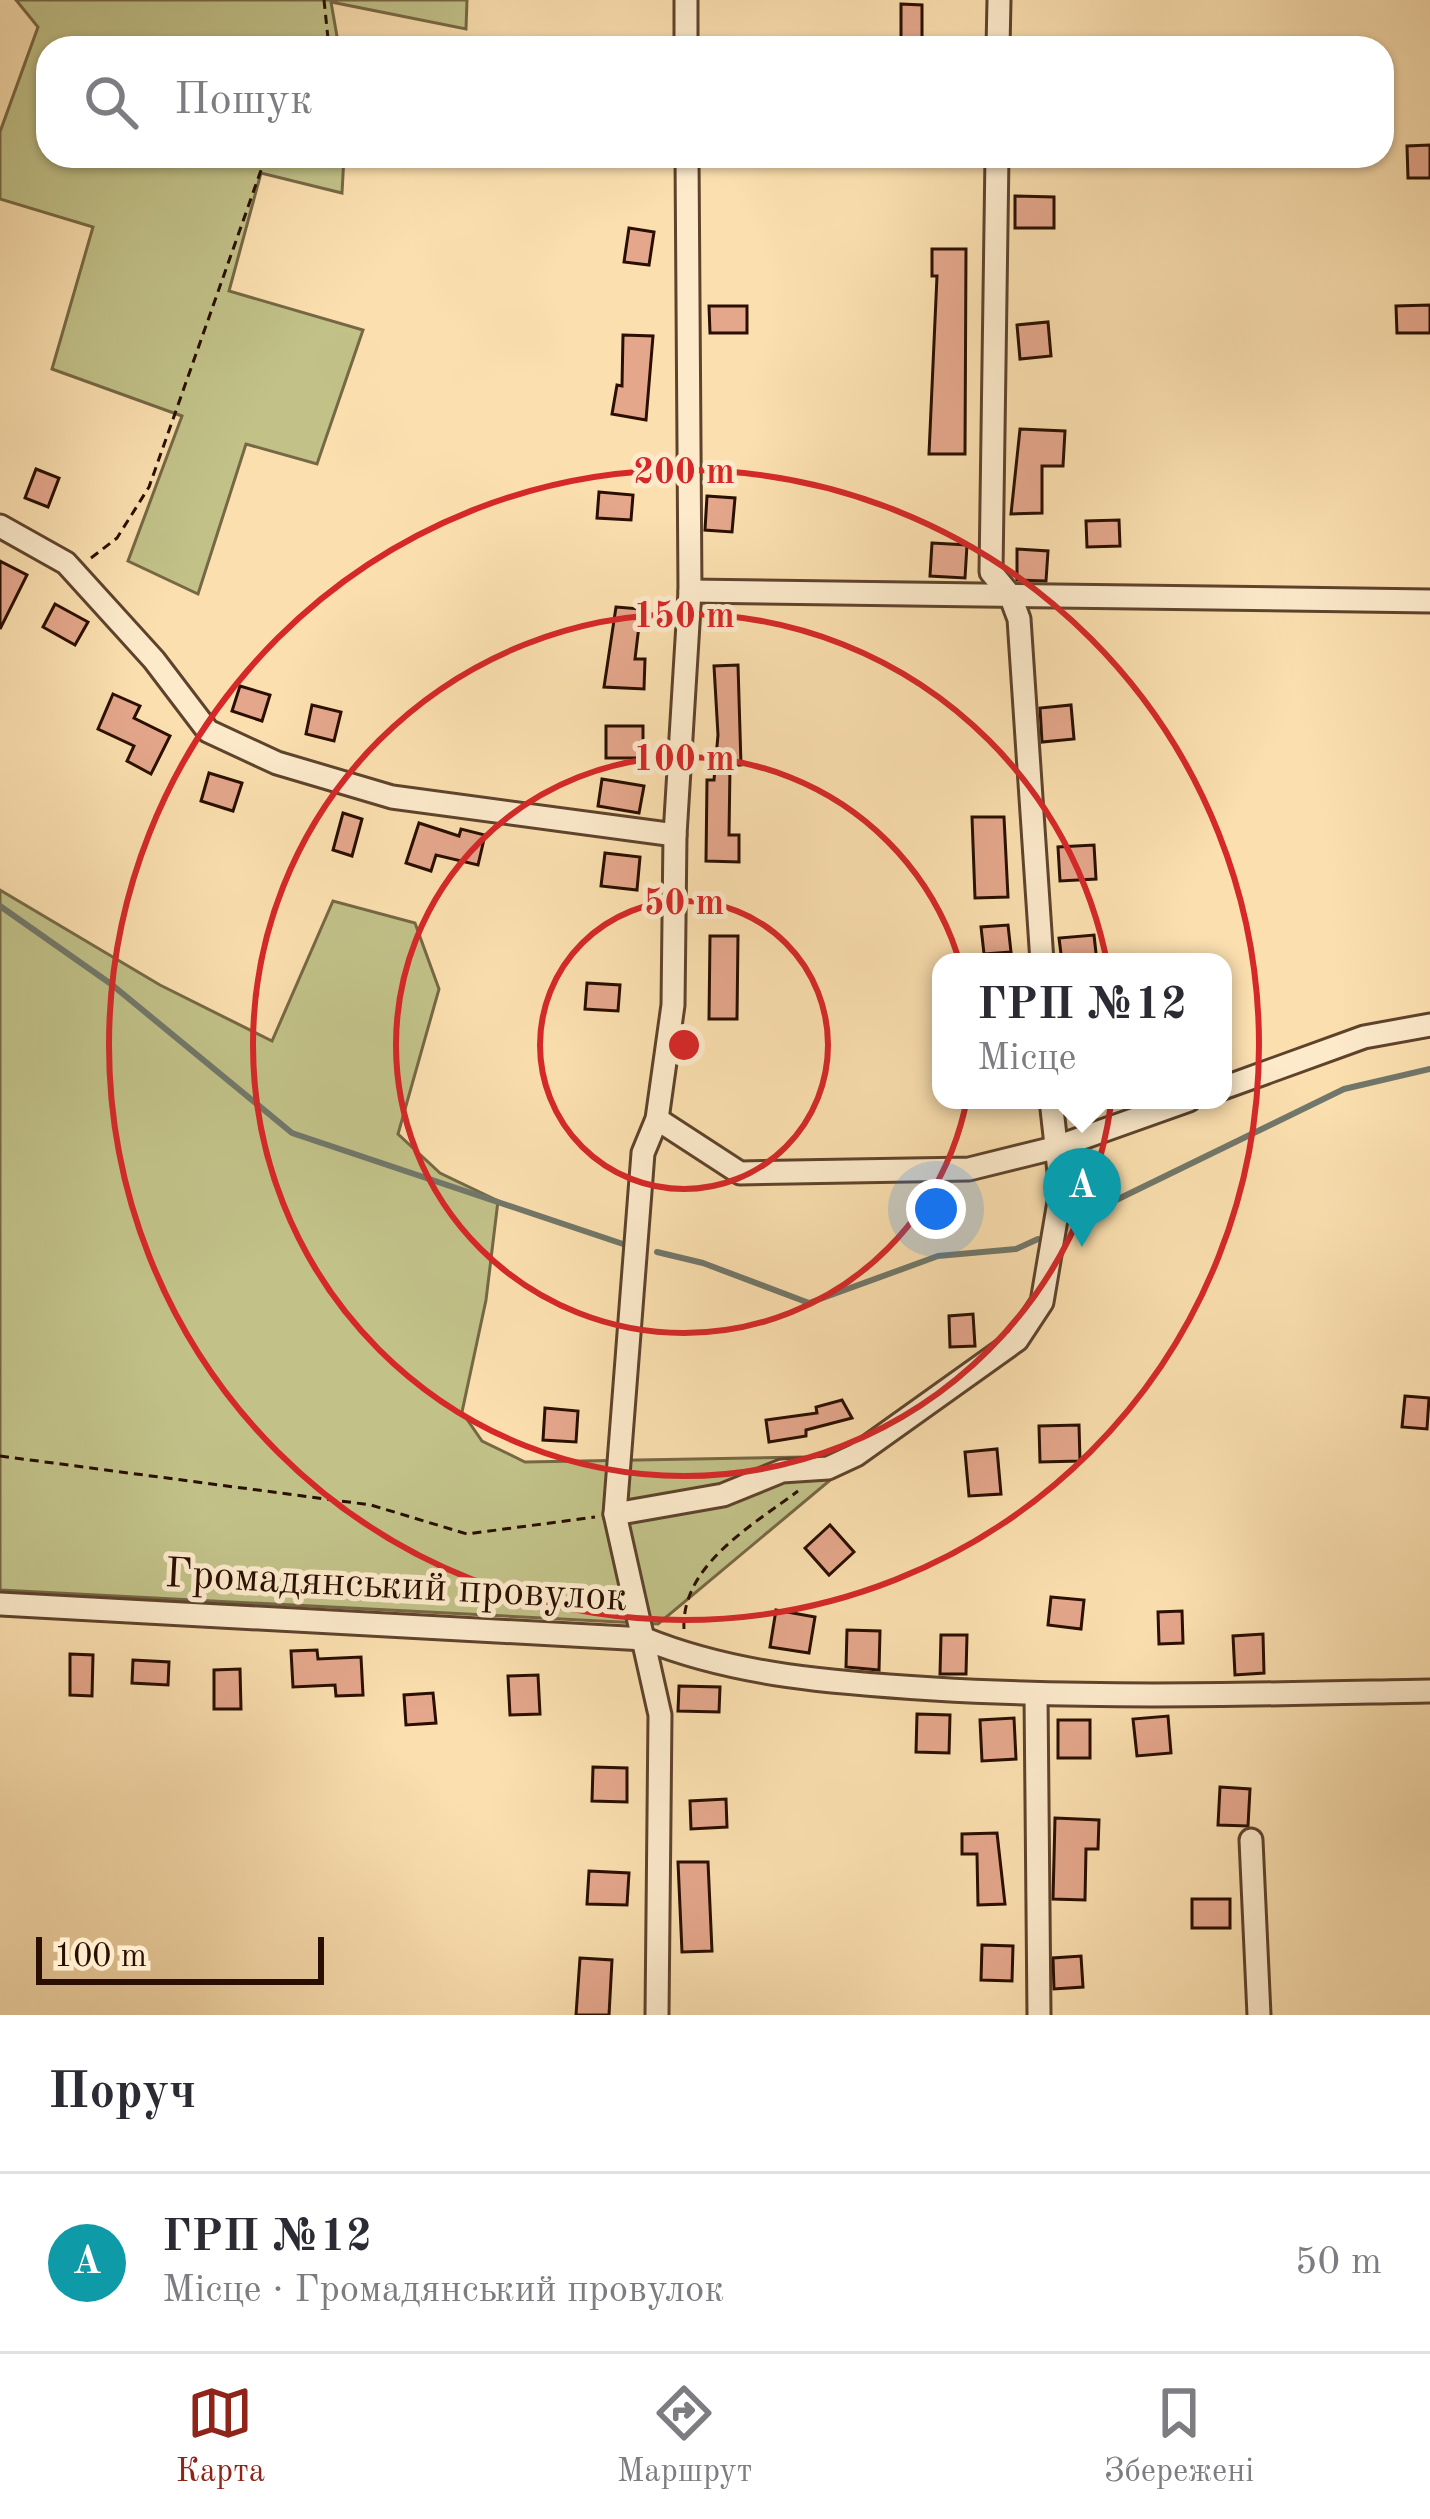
<!DOCTYPE html>
<html lang="uk">
<head>
<meta charset="utf-8">
<style>
  :root { --surface:#fff; --page:#f7f7f7; --text:#2b2b33; --muted:#7c7c81; --line:#e1e1e2; --accent:#8f2418 }
  body { margin:0; font-family:"Old Standard TT",serif; background:var(--page); color:var(--text) }
  .scale { position:absolute; left:36px; bottom:30px; width:288px; box-sizing:border-box; padding-left:12px; border:6px solid #2a0f00; border-top:0; font-size:33px; line-height:42px; white-space:nowrap; color:#2a0f00; -webkit-text-stroke:9px #fceacb; paint-order:stroke }
  .you { position:absolute; left:936px; top:1209px; width:42px; height:42px; margin:-30px; border:9px solid #fff; border-radius:50%; background:#1a73e8; box-shadow:0 0 0 18px #1a73e833 }
  .badge { display:grid; place-items:center; width:78px; height:78px; border-radius:50%; background:var(--accent); color:#fff; font-size:39px; font-weight:700 }
  .pin { position:absolute; translate:-50% -99px; filter:drop-shadow(0 3px 6px #0008) }
  .pin::after { content:''; position:absolute; top:63px; width:42px; height:36px; background:inherit; clip-path:polygon(0 0,100% 0,50% 100%) }
  .popup { position:absolute; left:932px; top:953px; width:300px; height:156px; box-sizing:border-box; display:grid; place-content:center; border-radius:24px; background:var(--surface); filter:drop-shadow(0 3px 9px #0005); font-size:39px; white-space:nowrap; color:var(--muted) }
  .popup b { font-size:45px; color:var(--text) }
  .popup::after { content:''; position:absolute; left:50%; top:100%; margin-left:-24px; border:24px solid transparent; border-top-color:var(--surface) }
  .list { margin:0; padding:0; list-style:none }
  h2 { display:flex; justify-content:space-between; align-items:center; height:156px; margin:0; padding:0 48px; font-size:51px }
  h2 small { font-size:39px; font-weight:400; color:var(--muted) }
  .list li { display:grid; grid-template-columns:78px 1fr auto; gap:36px; align-items:center; box-sizing:border-box; height:180px; padding:0 48px; border-top:3px solid var(--line) }
  .list b { display:block; font-size:45px; white-space:nowrap }
  .list p { margin:0; font-size:39px; white-space:nowrap; color:var(--muted) }
  .list em { font-size:39px; font-style:normal; color:var(--muted) }
  .icon { flex:none; width:66px; height:66px; fill:none; stroke:currentColor; stroke-width:2; stroke-linecap:round; stroke-linejoin:round }
  .map { position:relative; flex:none; width:1430px; height:2015px; overflow:hidden }
  .search { position:absolute; background:var(--surface); box-shadow:0 3px 9px #0004; left:36px; right:36px; top:36px; height:132px; display:flex; align-items:center; gap:30px; box-sizing:border-box; padding:0 42px; border-radius:36px; color:var(--muted); font-size:45px }
  .sheet { height:336px; background:var(--surface) }
  nav { display:flex; justify-content:space-around; align-items:center; box-sizing:border-box; height:168px; border-top:3px solid var(--line); background:var(--surface); font-size:33px; color:var(--muted) }
  nav a { display:grid; justify-items:center; gap:6px }
  nav .on { color:var(--accent) }
  .map>svg:first-child { display:block }
</style>
</head>
<body>
<div class="map">
<svg width="1430" height="2015" viewBox="0 0 1430 2015">
  <rect width="100%" height="100%" fill="#fbdfaf"/>
  <filter id="stains"><feTurbulence type="fractalNoise" baseFrequency=".00167" numOctaves="4"/><feColorMatrix values="0 0 0 0 .2 0 0 0 0 .09 0 0 0 0 .02 0 0 0 .5 -.17"/></filter>
  <radialGradient id="worn" r=".72"><stop offset=".6" stop-color="#630" stop-opacity="0"/><stop offset="1" stop-color="#630" stop-opacity=".3"/></radialGradient>
  <g fill="#c1c188" stroke="#766844" stroke-width="3">
    <path d="M16,0H467L466,29L331,2L339,48H48V156H344L342,193L261,173L229,291L363,330L317,464L246,444L198,594L128,561L182,416L52,369L93,227L0,199V132L38,27Z"/>
    <path d="M0,890L160,985L272,1041L333,901L415,923L439,989L398,1134L440,1173L498,1201L486,1300L462,1412L482,1441L525,1462L859,1456L658,1624L0,1590Z"/>
  </g>
  <g fill="none" stroke-linecap="round" stroke-linejoin="round">
    <g stroke="#71776a" stroke-width="6">
      <path d="M0,906L111,984L292,1133L626,1245"/>
      <path d="M1071,1222L1344,1089L1430,1069"/>
      <path d="M657,1252L703,1263L809,1303L938,1256L1016,1249L1038,1239"/>
    </g>
  </g>
  <g fill="#e5a78c" stroke="#2a0f00" stroke-width="3">
    <path d="M901,4L922,5V39H901Z"/>
    <path d="M1430,145V178H1408L1407,146Z"/>
    <path d="M1015,196L1054,197V228H1015Z"/>
    <path d="M629,228L654,232L649,265L624,262Z"/>
    <path d="M932,249H966L965,454H929L937,276H932Z"/>
    <path d="M1430,305V333H1397L1396,306Z"/>
    <path d="M709,306H747V333H710Z"/>
    <path d="M1048,322L1051,356L1020,359L1017,325Z"/>
    <path d="M623,335L653,336L646,420L612,414L617,385L622,386Z"/>
    <path d="M1020,429L1065,431L1063,466H1042V513L1011,514Z"/>
    <path d="M36,469L59,478L48,507L25,498Z"/>
    <path d="M599,492L633,495L631,520L597,518Z"/>
    <path d="M707,496L735,498L732,532L705,530Z"/>
    <path d="M1119,520L1120,546L1087,547L1086,521Z"/>
    <path d="M932,543L967,545L965,578L930,576Z"/>
    <path d="M1017,549L1048,551L1046,581L1017,580Z"/>
    <path d="M0,561L27,575L0,629Z"/>
    <path d="M55,604L88,622L75,645L43,627Z"/>
    <path d="M616,607L641,609L635,659H645L644,689L604,687Z"/>
    <path d="M738,665L741,765L730,766L729,835H739V862L706,861L707,780H714L718,735L714,666Z"/>
    <path d="M240,686L270,695L262,721L232,711Z"/>
    <path d="M113,694L140,706L134,718L170,736L151,774L127,761L134,746L98,729Z"/>
    <path d="M312,705L341,712L334,741L306,734Z"/>
    <path d="M1071,705L1074,739L1042,742L1040,708Z"/>
    <rect x="606" y="726" width="37" height="32"/>
    <path d="M209,773L242,783L233,811L201,801Z"/>
    <path d="M602,779L644,786L639,813L598,806Z"/>
    <path d="M343,813L362,819L352,856L333,850Z"/>
    <path d="M972,817H1004L1008,897L975,898Z"/>
    <path d="M419,823L459,836L461,829L485,835L478,865L436,855L431,871L406,863Z"/>
    <path d="M1094,845L1096,879L1060,881L1058,847Z"/>
    <path d="M605,853L640,857L637,890L601,886Z"/>
    <path d="M1008,925L1011,952L984,954L981,927Z"/>
    <path d="M1094,935L1097,962H1062L1059,938Z"/>
    <path d="M710,936H738L737,1019H709Z"/>
    <path d="M587,983L620,985L618,1011L585,1009Z"/>
    <path d="M973,1314L975,1346L950,1347L949,1316Z"/>
    <path d="M1405,1396L1429,1398L1427,1429L1402,1427Z"/>
    <path d="M842,1400L852,1418L806,1430V1436L769,1442L766,1420L817,1413L816,1407Z"/>
    <path d="M545,1408L578,1411L576,1442L543,1440Z"/>
    <path d="M1079,1425L1080,1461L1040,1462L1039,1426Z"/>
    <path d="M997,1449L1001,1494L969,1496L965,1452Z"/>
    <path d="M830,1525L854,1552L829,1575L805,1548Z"/>
    <path d="M1051,1597L1084,1600L1081,1629L1048,1625Z"/>
    <path d="M776,1610L815,1617L809,1653L770,1647Z"/>
    <path d="M1182,1611L1183,1643L1159,1644L1158,1612Z"/>
    <path d="M847,1630L880,1631L879,1670L846,1667Z"/>
    <path d="M1263,1634L1264,1673L1235,1675L1233,1636Z"/>
    <path d="M941,1635H967L966,1674H940Z"/>
    <path d="M317,1650L318,1659L361,1657L363,1695L336,1696L335,1685L293,1687L291,1651Z"/>
    <path d="M70,1654L93,1655L92,1696L70,1695Z"/>
    <path d="M133,1660L169,1662L168,1685L132,1683Z"/>
    <path d="M240,1669L241,1709H214V1670Z"/>
    <path d="M538,1675L540,1714L510,1715L508,1676Z"/>
    <path d="M679,1686L720,1687L719,1712L678,1711Z"/>
    <path d="M433,1693L436,1723L406,1725L404,1695Z"/>
    <path d="M917,1714L950,1715L949,1753L916,1752Z"/>
    <path d="M1168,1716L1171,1753L1137,1756L1133,1719Z"/>
    <path d="M1014,1718L1016,1759L982,1761L980,1720Z"/>
    <rect x="1058" y="1720" width="32" height="38"/>
    <path d="M593,1767L627,1768V1802L592,1801Z"/>
    <path d="M1220,1787L1250,1789L1248,1826L1218,1825Z"/>
    <path d="M726,1799L727,1827L691,1829L690,1801Z"/>
    <path d="M1055,1818L1099,1820L1098,1849H1086L1085,1900L1053,1899Z"/>
    <path d="M997,1833L1005,1904L978,1905L977,1854H962V1834Z"/>
    <path d="M678,1862H708L712,1951L682,1952Z"/>
    <path d="M589,1871L629,1873L627,1905L587,1904Z"/>
    <rect x="1192" y="1899" width="38" height="29"/>
    <path d="M982,1945L1013,1946L1012,1981L981,1980Z"/>
    <path d="M1081,1956L1083,1987L1054,1989L1053,1958Z"/>
    <path d="M580,1958L612,1960L609,2015H576Z"/>
  </g>
  <g fill="none" stroke-linecap="round" stroke-linejoin="round">
    <defs>
      <g id="minor">
        <path d="M686,0V48"/>
        <path d="M998,48L999,0"/>
        <path d="M997,156L991,572L1010,595L1019,619L1042,962"/>
        <path d="M0,526L66,563L154,660L208,731L277,763L392,797L675,835"/>
        <path d="M690,591L1430,601"/>
        <path d="M1223,1088L1364,1037L1430,1025"/>
        <path d="M657,1119L740,1173L969,1169L1054,1148L1189,1100"/>
        <path d="M615,1514L723,1495L782,1471L828,1468L856,1455L1017,1340L1042,1302L1061,1190L1051,1100"/>
        <path d="M0,1604L645,1639C736,1676 838,1683 934,1689C1099,1699 1265,1694 1430,1691"/>
        <path d="M1036,1695L1039,2015"/>
        <path d="M1251,1840L1259,2015"/>
        <path d="M657,2015L660,1715L615,1514L643,1153L657,1119L673,1005L675,835L690,591L687,156"/>
      </g>
    </defs>
    <use href="#minor" stroke="#5e432c" stroke-width="27"/>
    <g stroke="#2a0f00" stroke-width="3" stroke-dasharray="9 6" stroke-linecap="butt">
      <path d="M324,0L329,48"/>
      <path d="M91,558L117,538L149,487L266,156"/>
      <path d="M0,1456L371,1505L467,1534L595,1517"/>
      <path d="M684,1629C681,1565 753,1525 798,1491"/>
    </g>
    <use href="#minor" stroke="#fceacb" stroke-width="21"/>
  </g>
  <g fill="none" stroke="#d62828" stroke-width="6">
    <circle cx="684" cy="1045" r="144"/>
    <circle cx="684" cy="1045" r="288"/>
    <circle cx="684" cy="1045" r="431"/>
    <circle cx="684" cy="1045" r="575"/>
  </g>
  <g text-anchor="middle" dominant-baseline="central" stroke-width="10" stroke-linejoin="round" paint-order="stroke">
    <g font-size="42" fill="#2a0f00" stroke="#fceacb">
      <text transform="translate(396 1587) rotate(3)">Громадянський провулок</text>
    </g>
  </g>
  <circle cx="684" cy="1045" r="18" fill="#d62828" stroke="#fceacb" stroke-width="6"/>
  <g font-size="36" text-anchor="middle" font-weight="bold" fill="#d62828" stroke="#fceacb" stroke-width="10" stroke-linejoin="round" paint-order="stroke">
    <text x="684" y="483">200 m</text>
    <text x="684" y="627">150 m</text>
    <text x="684" y="770">100 m</text>
    <text x="684" y="914">50 m</text>
  </g>
  <rect width="100%" height="100%" filter="url(#stains)"/>
  <rect width="100%" height="100%" fill="url(#worn)"/>
</svg>
<div class="scale">100 m</div>
<div class="you"></div>
<div class="pin badge" style="left:1082px;top:1247px;background:#0f9aa8">A</div>
<div class="popup"><b>ГРП №12</b>Місце</div>
<div class="search"><svg class="icon" aria-label="search" viewBox="0 0 24 24"><circle cx="10" cy="10" r="6"/><path d="M15 15l6 6"/></svg>Пошук</div>
</div>
<section class="sheet">
<h2>Поруч<small></small></h2>
<ul class="list">
<li><span class="badge" style="background:#0f9aa8">A</span><div><b>ГРП №12</b><p>Місце · Громадянський провулок</p></div><em>50 m</em></li>
</ul>
</section>
<nav>
<a class="on"><svg class="icon" aria-label="map" viewBox="0 0 24 24"><path d="M3 6l6-2 6 2 6-2v14l-6 2-6-2-6 2zM9 4v14M15 6v14"/></svg>Карта</a>
<a><svg class="icon" aria-label="directions" viewBox="0 0 24 24"><path d="M12 3l9 9-9 9-9-9zM9 14v-3h6M13 9l2 2-2 2"/></svg>Маршрут</a>
<a><svg class="icon" aria-label="saved" viewBox="0 0 24 24"><path d="M7 4h10v16l-5-4-5 4z"/></svg>Збережені</a>
</nav>
</body>
</html>
